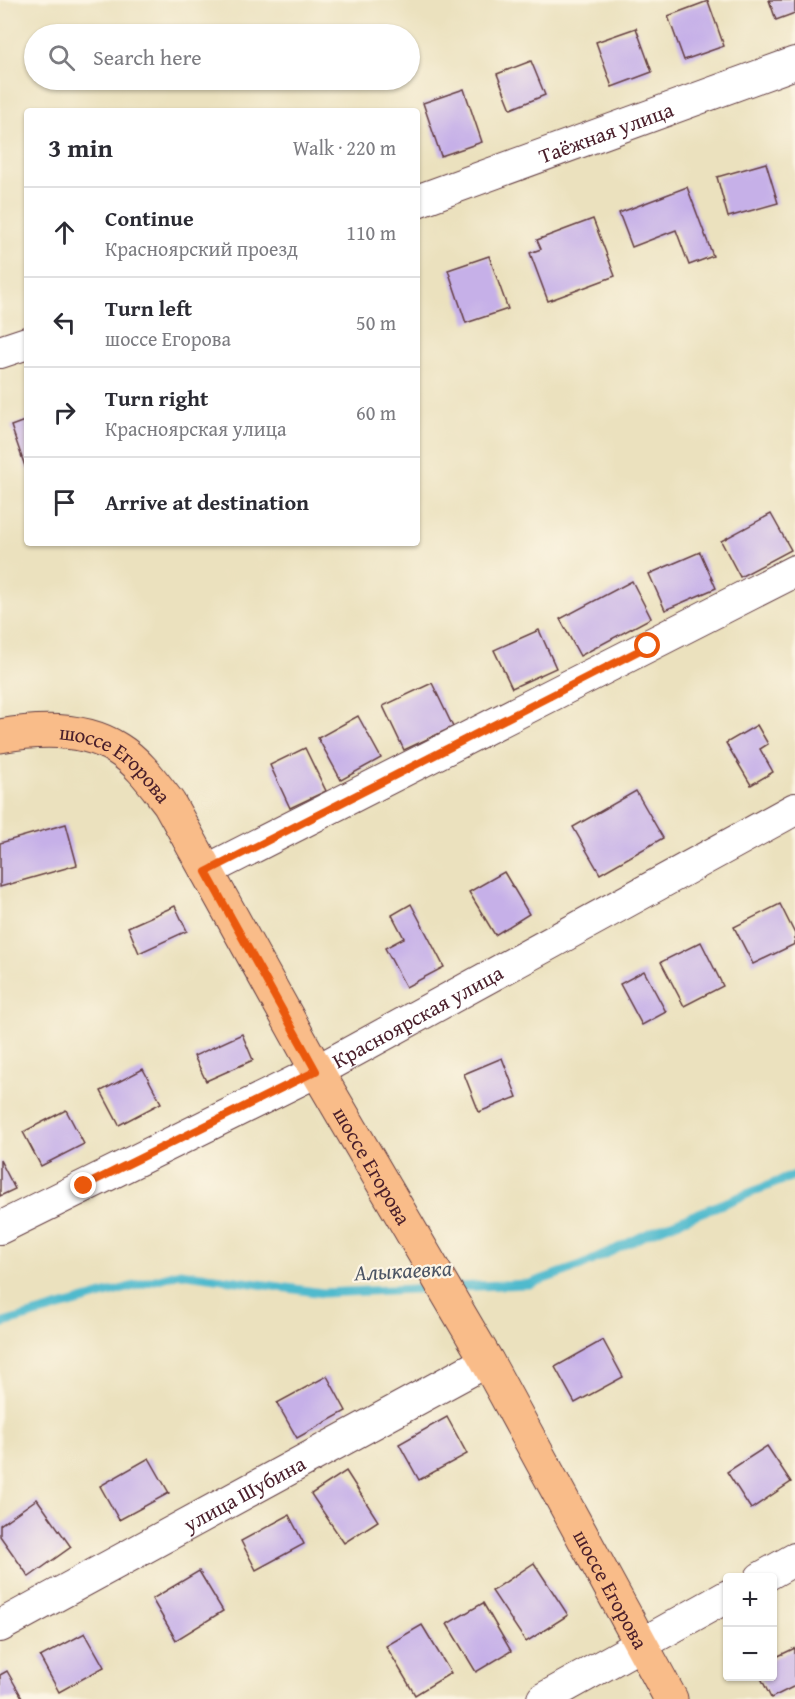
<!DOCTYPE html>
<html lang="en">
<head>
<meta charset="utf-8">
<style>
  :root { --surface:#fff; --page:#f2f2f3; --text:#2b2b33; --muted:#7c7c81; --line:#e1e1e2 }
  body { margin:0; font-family:"Gentium Book Plus",serif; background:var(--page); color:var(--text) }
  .controls { position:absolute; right:18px; bottom:18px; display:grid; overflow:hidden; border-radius:6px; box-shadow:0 2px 4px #0004 }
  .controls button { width:54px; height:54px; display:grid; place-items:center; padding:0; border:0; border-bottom:2px solid var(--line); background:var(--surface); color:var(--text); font:30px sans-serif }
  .stop { position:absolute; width:18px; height:18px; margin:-14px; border:4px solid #ea580c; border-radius:50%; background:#fff }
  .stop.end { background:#ea580c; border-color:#fff; box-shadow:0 2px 6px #0008 }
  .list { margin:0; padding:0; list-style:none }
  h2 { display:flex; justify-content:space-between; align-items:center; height:78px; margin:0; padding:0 24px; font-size:26px }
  h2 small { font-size:20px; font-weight:400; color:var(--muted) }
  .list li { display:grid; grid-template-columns:39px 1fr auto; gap:18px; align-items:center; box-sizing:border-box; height:90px; padding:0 24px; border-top:2px solid var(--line) }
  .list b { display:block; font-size:22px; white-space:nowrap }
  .list p { margin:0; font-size:20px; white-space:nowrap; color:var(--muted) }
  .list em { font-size:20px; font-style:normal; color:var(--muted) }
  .icon { flex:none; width:33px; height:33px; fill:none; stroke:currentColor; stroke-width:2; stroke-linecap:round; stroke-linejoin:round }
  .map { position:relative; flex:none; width:795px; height:1699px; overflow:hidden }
  .search { position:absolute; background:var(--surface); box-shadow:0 2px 4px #0004; left:24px; top:24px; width:396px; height:66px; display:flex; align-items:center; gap:15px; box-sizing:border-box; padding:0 21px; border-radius:33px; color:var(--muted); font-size:22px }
  .panel { position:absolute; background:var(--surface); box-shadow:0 2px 4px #0004; left:24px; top:108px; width:396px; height:438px; border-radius:6px }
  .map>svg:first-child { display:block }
</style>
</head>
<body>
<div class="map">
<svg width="795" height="1699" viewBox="0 0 795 1699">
  <rect width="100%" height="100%" fill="#fcf5e5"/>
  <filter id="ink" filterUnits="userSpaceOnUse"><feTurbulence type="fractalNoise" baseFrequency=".0167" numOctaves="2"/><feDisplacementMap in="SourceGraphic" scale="12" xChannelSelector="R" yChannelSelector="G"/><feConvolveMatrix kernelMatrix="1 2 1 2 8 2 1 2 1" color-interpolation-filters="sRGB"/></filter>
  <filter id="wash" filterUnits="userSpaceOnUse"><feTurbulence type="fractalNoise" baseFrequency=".008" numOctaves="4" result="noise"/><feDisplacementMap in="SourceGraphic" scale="24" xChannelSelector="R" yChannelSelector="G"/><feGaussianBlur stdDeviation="1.35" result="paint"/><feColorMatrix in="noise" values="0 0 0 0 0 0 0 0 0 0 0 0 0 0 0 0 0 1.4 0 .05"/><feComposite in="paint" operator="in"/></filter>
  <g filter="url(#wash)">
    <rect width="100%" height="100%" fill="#ebe1be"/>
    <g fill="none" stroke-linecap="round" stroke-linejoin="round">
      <g stroke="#50bacd" stroke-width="9">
        <path d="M453,1287L529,1284L581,1266L649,1233L795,1175"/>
        <path d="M0,1324L180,1273L323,1293L436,1288"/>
      </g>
    </g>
    <g id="blocks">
      <g fill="#c6b0e8">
        <path d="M769,0H795V13L776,20Z"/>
        <path d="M708,1L724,46L684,60L668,16Z"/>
        <path d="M636,28L652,72L612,87L596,42Z"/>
        <path d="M531,61L545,95L511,109L497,74Z"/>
        <path d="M464,89L482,142L441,156L423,103Z"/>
        <path d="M766,163L778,203L728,217L717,177Z"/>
        <path d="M687,187L713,256L689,265L676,230L632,247L619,213Z"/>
        <path d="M593,219L615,276L548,301L530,253L541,249L537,240Z"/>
        <path d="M489,256L508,309L466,323L448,270Z"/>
        <path d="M27,420V472L11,426Z"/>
        <path d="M771,514L791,550L740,577L721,541Z"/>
        <path d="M700,552L716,588L665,610L649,574Z"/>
        <path d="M632,581L651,618L580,656L560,619Z"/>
        <path d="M539,630L556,668L512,688L494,650Z"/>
        <path d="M432,683L453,727L404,750L383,706Z"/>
        <path d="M358,716L381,758L341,780L318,738Z"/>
        <path d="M757,725L768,744L760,749L773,772L751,785L726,743Z"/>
        <path d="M305,748L326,791L290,808L270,765Z"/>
        <path d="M636,791L663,838L600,874L573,827Z"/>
        <path d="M66,824L77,865L0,887V843Z"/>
        <path d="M504,872L529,914L495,935L469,892Z"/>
        <path d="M411,904L444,967L406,987L385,948L404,938L392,915Z"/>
        <path d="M780,904L795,934V944L753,964L734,927Z"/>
        <path d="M175,906L187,931L139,953L128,927Z"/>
        <path d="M701,942L723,986L684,1006L661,962Z"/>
        <path d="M644,971L666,1012L642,1025L620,984Z"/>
        <path d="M242,1034L253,1060L206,1081L194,1056Z"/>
        <path d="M502,1058L517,1097L479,1112L464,1074Z"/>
        <path d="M143,1069L161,1103L119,1125L101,1091Z"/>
        <path d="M66,1110L84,1144L41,1166L23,1132Z"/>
        <path d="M0,1160L15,1189L0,1196Z"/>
        <path d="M603,1340L623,1377L575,1403L555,1367Z"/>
        <path d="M327,1376L346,1411L297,1438L277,1403Z"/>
        <path d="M447,1417L467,1454L419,1480L399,1444Z"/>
        <path d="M767,1446L791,1482L751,1509L727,1472Z"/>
        <path d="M149,1458L169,1493L119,1520L100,1486Z"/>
        <path d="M346,1471L378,1521L344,1543L311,1494Z"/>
        <path d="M37,1499L71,1547L29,1577L0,1536V1525Z"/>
        <path d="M289,1515L304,1544L256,1570L241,1541Z"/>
        <path d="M534,1563L568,1615L526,1642L492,1591Z"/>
        <path d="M199,1571L223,1611L176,1640L152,1599Z"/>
        <path d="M483,1603L511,1651L476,1672L447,1624Z"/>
        <path d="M422,1625L451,1673L415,1695L386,1646Z"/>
        <path d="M85,1633L104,1667L59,1692L40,1657Z"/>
        <path d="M795,1648V1686L771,1698L760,1676H772V1659Z"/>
        <path d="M7,1671L23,1699H0V1675Z"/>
      </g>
    </g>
  </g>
  <g filter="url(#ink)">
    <use href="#blocks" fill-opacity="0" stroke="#623c41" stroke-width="1.5"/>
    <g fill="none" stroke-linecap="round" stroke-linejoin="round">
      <defs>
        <g id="minor">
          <path id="s1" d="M417,201L795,63"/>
          <path d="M0,352L27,343"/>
          <path d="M206,871L795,571"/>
          <path id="s2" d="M0,1228L317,1071L795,809"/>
          <path d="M761,1578L795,1559"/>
          <path id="s3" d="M0,1626L487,1361"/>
          <path d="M543,1699L728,1596"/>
        </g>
        <g id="major">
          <path id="s4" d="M0,736C39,729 84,727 118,749C139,762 154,784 169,803L317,1071L487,1361L671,1699"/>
        </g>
      </defs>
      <use href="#minor" stroke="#623c41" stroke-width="34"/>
      <use href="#major" stroke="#623c41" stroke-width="35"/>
      <use href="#minor" stroke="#fff" stroke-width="32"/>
      <use href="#major" stroke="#f9bc89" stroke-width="33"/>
    </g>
  </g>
  <g fill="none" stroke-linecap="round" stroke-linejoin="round" filter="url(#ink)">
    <path stroke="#ea580c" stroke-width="8" d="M84,1186L316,1071L206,872L648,646"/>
  </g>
  <g text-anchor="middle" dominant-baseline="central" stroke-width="4.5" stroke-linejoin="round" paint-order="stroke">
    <g font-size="21" fill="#4a1f2b" stroke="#fcf5e5">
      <text stroke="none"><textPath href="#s1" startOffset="201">Таёжная улица</textPath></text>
      <text stroke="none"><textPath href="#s4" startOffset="126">шоссе Егорова</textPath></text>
      <text stroke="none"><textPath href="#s2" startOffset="468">Красноярская улица</textPath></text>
      <text stroke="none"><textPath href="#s4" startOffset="612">шоссе Егорова</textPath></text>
      <text stroke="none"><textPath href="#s3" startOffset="278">улица Шубина</textPath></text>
      <text stroke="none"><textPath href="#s4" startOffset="1098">шоссе Егорова</textPath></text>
    </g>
    <g font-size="22" font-style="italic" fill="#4c5564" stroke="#fcf5e5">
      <text transform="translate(403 1270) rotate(-3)">Алыкаевка</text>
    </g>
  </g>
</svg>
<div class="controls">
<button>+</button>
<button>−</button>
</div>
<div class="stop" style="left:648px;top:646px"></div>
<div class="stop end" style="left:84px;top:1186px"></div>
<div class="search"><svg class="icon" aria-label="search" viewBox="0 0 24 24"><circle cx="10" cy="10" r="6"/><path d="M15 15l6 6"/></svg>Search here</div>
<section class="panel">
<h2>3 min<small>Walk · 220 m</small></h2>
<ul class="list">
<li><svg class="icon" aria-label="ahead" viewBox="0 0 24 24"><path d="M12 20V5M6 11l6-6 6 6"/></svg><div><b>Continue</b><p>Красноярский проезд</p></div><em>110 m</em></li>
<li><svg class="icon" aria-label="left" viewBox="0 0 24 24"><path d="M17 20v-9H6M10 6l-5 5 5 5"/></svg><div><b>Turn left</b><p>шоссе Егорова</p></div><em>50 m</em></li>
<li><svg class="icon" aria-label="right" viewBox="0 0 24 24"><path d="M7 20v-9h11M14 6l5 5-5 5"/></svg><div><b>Turn right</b><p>Красноярская улица</p></div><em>60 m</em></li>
<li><svg class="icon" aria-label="arrive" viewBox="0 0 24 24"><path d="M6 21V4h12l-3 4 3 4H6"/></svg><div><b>Arrive at destination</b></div></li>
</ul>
</section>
</div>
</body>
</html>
